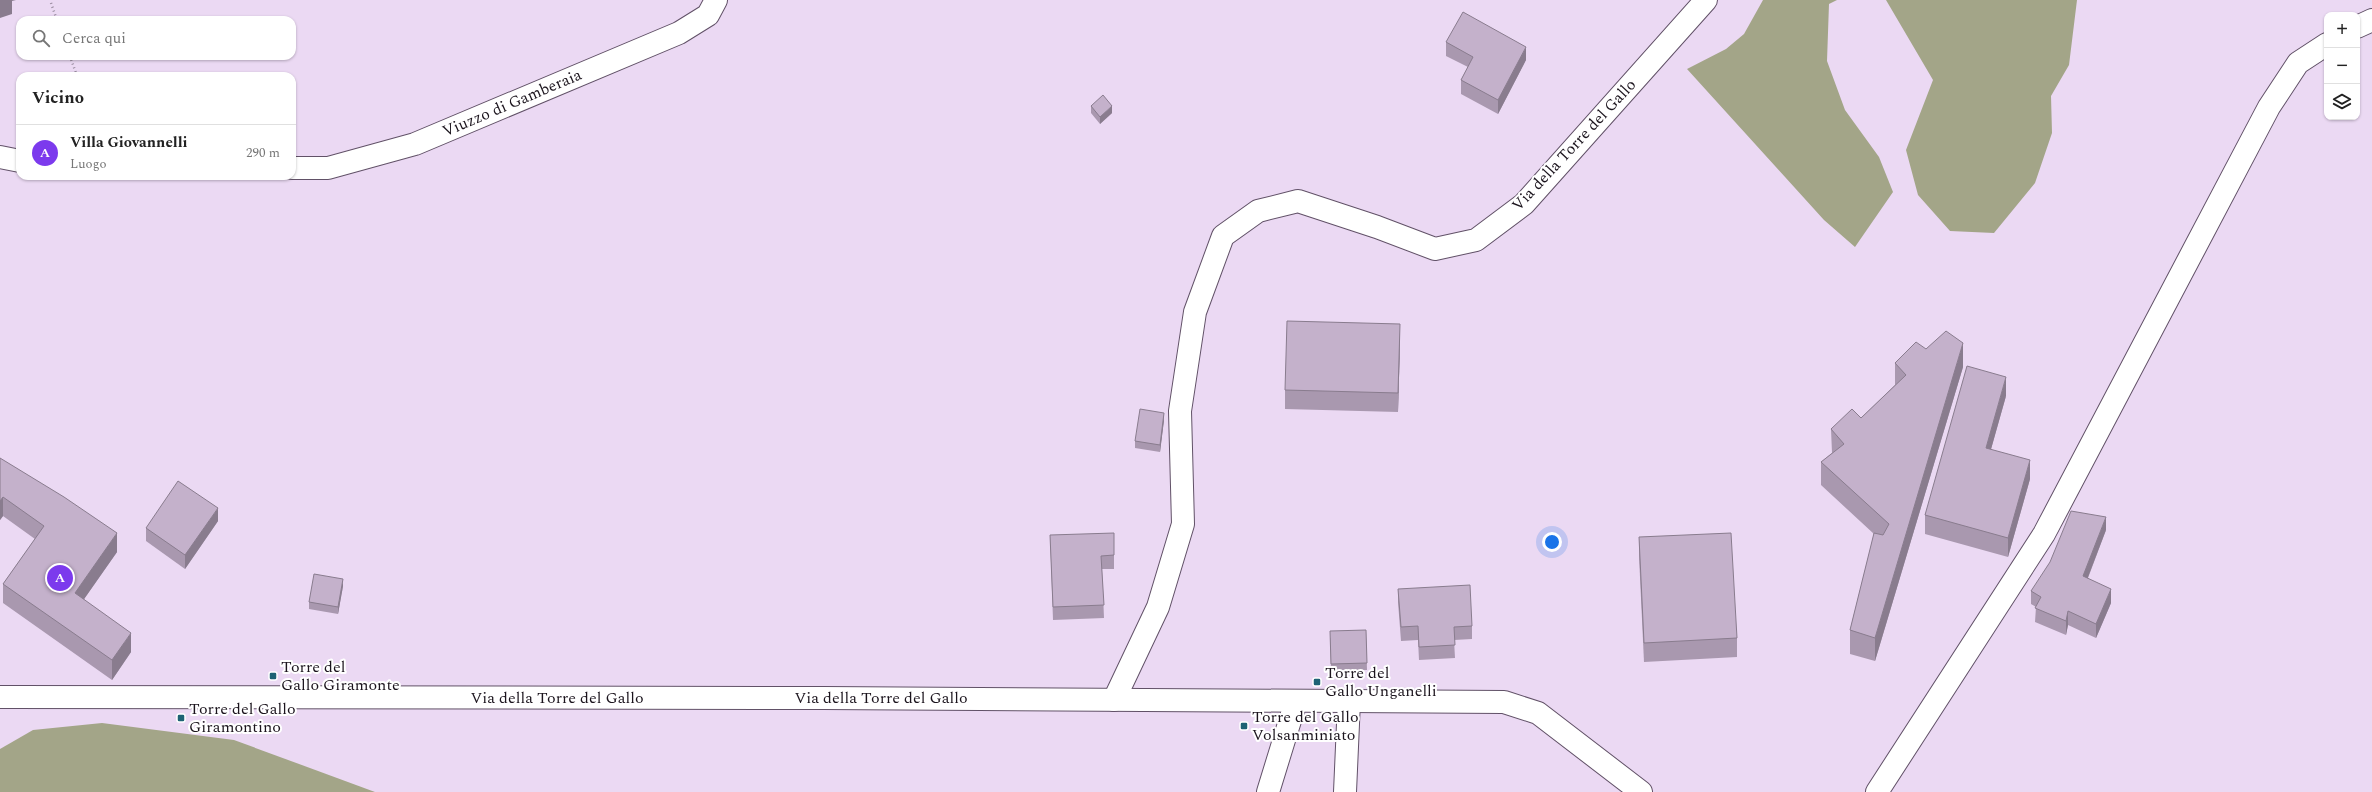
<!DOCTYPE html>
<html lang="it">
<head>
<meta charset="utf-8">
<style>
  :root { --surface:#fff; --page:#f2f2f2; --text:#222; --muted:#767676; --line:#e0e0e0; --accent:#7c3aed }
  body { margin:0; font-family:Spectral,serif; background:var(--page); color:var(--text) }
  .controls { position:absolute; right:12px; top:12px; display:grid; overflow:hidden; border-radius:8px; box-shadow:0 1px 3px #0004 }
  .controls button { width:36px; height:36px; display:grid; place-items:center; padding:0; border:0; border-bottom:1px solid var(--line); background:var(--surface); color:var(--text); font:20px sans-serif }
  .you { position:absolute; left:1552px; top:542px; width:14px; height:14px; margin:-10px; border:3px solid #fff; border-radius:50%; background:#1a73e8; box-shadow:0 0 0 6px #1a73e833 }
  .badge { display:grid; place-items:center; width:26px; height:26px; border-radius:50%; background:var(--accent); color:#fff; font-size:13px; font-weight:700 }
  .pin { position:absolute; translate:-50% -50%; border:2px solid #fff; box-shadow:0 1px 4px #0006 }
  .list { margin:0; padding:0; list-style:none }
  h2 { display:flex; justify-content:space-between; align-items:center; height:52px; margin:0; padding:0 16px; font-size:17px }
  h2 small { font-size:13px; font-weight:400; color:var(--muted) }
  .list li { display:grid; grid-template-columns:26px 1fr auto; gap:12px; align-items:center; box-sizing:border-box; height:56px; padding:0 16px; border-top:1px solid var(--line) }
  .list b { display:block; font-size:15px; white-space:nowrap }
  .list p { margin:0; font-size:13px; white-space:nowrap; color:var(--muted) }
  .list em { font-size:13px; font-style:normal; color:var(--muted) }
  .icon { flex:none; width:22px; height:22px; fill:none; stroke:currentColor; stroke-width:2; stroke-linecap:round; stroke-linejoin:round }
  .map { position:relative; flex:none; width:2372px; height:792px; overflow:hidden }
  .search { position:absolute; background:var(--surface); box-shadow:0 1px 3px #0004; left:16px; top:16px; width:280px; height:44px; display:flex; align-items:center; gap:10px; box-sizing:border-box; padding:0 14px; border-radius:12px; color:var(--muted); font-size:15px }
  .panel { position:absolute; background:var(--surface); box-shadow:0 1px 3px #0004; left:16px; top:72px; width:280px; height:108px; border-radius:12px }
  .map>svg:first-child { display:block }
</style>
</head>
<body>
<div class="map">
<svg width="2372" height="792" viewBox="0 0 2372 792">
  <rect width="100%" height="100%" fill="#ebd9f3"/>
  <g fill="#a3a588">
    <path d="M1763,0H1837L1829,4L1827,61L1845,110L1879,157L1893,192L1855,247L1824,220L1687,69L1726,49L1744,34Z"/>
    <path d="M1886,0H2077L2069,65L2051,96L2052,133L2035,183L1994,233L1950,231L1918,195L1906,150L1933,80Z"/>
    <path d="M102,723L234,740L375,792H0V749L33,730Z"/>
  </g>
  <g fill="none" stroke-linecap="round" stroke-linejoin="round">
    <defs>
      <g id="minor">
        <path d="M2357,27L2372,20"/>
        <path d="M0,157L20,161"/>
        <path d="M292,168H328L415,144L679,33L708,15L716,0"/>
        <path d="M0,697L824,698L1504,702L1538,713L1641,792"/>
        <path d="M1114,700L1158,607L1183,524L1180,411L1195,312L1223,236L1258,211L1298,201L1377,227L1435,249L1476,240L1524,204L1706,0"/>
        <path d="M1268,792L1296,701"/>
        <path d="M1345,792L1349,701"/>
        <path d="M1877,792L2044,534L2269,107L2298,63L2327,44"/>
      </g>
    </defs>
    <use href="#minor" stroke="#615167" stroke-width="24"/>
    <g stroke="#96899c" stroke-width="2.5" stroke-dasharray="1 3" stroke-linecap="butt">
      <path d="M51,3L57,20"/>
      <path d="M70,56L77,76"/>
    </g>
    <use href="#minor" stroke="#fff" stroke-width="22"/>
  </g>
  <g fill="#a998af">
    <path d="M1446,42L1526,60L1498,114L1461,94V80L1468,67L1446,56Z"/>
    <path d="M1091,106L1112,113L1100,124L1091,113Z"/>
    <path d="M1400,343L1398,412L1285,409V390Z"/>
    <path d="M1926,349L1963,367L1875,661L1850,654V630L1874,534L1821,485V462L1832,453L1831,429L1861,418L1895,385V363Z"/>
    <path d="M2006,396L1991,449L2030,479L2008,557L1925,534V515Z"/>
    <path d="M1164,420L1160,452L1135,448V441Z"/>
    <path d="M0,458L117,552L84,599L131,652L112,680L3,603V584L35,539L3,516L0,520Z"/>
    <path d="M218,521L185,569L146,541V528Z"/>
    <path d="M2106,530L2088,578L2111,603L2096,638L2068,625L2066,635L2035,622L2036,607L2031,604V591Z"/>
    <path d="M1050,535L1114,555V569H1102L1104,618L1053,620Z"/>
    <path d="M1639,537L1737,638V657L1644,662L1639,556Z"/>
    <path d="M343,586L338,614L309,609V602Z"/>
    <path d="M1398,589L1472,626V639L1454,640L1455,658L1419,660L1418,640L1401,641L1398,602Z"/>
    <path d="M1366,630L1367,670L1331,671L1330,638Z"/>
  </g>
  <g fill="#897c8e">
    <path d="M0,0H16L12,1V14L0,18Z"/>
    <path d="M1526,47V60L1498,114V100Z"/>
    <path d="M1112,106V113L1100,124V117Z"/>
    <path d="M1400,324V343L1398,412V393Z"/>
    <path d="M1963,343V367L1875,661V638Z"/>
    <path d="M2006,377V396L1986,467V448Z"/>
    <path d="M1164,413V420L1160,452V445Z"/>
    <path d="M2030,460V479L2008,557V538Z"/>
    <path d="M3,497V516L0,520V501Z"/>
    <path d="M218,508V521L185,569V555Z"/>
    <path d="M2106,517V530L2083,590V576Z"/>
    <path d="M117,533V552L75,612V593Z"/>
    <path d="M343,579V586L338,614V607Z"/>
    <path d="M2111,589V603L2096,638V624Z"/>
    <path d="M2068,611V625L2066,635V621Z"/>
    <path d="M131,633V652L112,680V660Z"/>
  </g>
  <g fill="#c4b1cb" stroke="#897c8e">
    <path d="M1463,12L1526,47L1498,100L1461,80L1473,57L1446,42Z"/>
    <path d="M1103,95L1112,106L1100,117L1091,106Z"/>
    <path d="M1287,321L1400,324L1398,393L1285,390Z"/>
    <path d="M1946,331L1963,343L1875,638L1850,630L1874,533L1883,535L1889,524L1821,462L1844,444L1831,429L1852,409L1861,418L1906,375L1895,363L1916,342L1926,349Z"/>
    <path d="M1967,366L2006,377L1986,448L2030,460L2008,538L1925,515Z"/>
    <path d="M1140,409L1164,413L1160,445L1135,441Z"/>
    <path d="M0,458L64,497L117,533L75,593L131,633L112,660L3,584L44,526L3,497L0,501Z"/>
    <path d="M178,481L218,508L185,555L146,528Z"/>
    <path d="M2071,511L2106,517L2083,576L2111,589L2096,624L2068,611L2066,621L2035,608L2041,597L2031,591L2050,562Z"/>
    <path d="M1114,533V555L1101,556L1104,605L1053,607L1050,535Z"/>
    <path d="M1731,533L1737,638L1644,643L1639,537Z"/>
    <path d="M314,574L343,579L338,607L309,602Z"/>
    <path d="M1470,585L1472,626L1454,627L1455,645L1419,647L1418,626L1401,627L1398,589Z"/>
    <path d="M1366,630L1367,663L1331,664L1330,631Z"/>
  </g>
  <g fill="#1d6274" stroke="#fff" stroke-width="1.5">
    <rect x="269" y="672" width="8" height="8" rx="2"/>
    <rect x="1313" y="678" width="8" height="8" rx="2"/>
    <rect x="177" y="714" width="8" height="8" rx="2"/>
    <rect x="1240" y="722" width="8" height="8" rx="2"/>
  </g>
  <g text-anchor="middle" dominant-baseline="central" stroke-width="4" stroke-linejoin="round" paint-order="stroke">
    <g font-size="16" fill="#1b141d" stroke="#fff">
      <text transform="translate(512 103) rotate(-23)">Viuzzo di Gamberaia</text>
      <text transform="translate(1574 145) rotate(-47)">Via della Torre del Gallo</text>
      <text x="557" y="698">Via della Torre del Gallo</text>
      <text x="881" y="698">Via della Torre del Gallo</text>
    </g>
    <g font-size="16" fill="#1b141d" stroke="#fff" text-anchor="start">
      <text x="281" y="667">Torre del<tspan x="281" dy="18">Gallo Giramonte</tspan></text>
      <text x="1325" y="673">Torre del<tspan x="1325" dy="18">Gallo Unganelli</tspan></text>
      <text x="189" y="709">Torre del Gallo<tspan x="189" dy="18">Giramontino</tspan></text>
      <text x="1252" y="717">Torre del Gallo<tspan x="1252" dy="18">Volsanminiato</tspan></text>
    </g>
  </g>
</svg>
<div class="controls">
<button>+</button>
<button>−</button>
<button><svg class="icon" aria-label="layers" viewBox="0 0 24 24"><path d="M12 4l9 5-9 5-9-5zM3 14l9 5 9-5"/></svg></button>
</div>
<div class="you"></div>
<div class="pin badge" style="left:60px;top:578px">A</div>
<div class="search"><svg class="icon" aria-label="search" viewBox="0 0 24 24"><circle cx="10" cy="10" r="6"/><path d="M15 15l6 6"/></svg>Cerca qui</div>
<section class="panel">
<h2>Vicino<small></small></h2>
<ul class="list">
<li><span class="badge">A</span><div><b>Villa Giovannelli</b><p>Luogo</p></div><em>290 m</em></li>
</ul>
</section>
</div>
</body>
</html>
